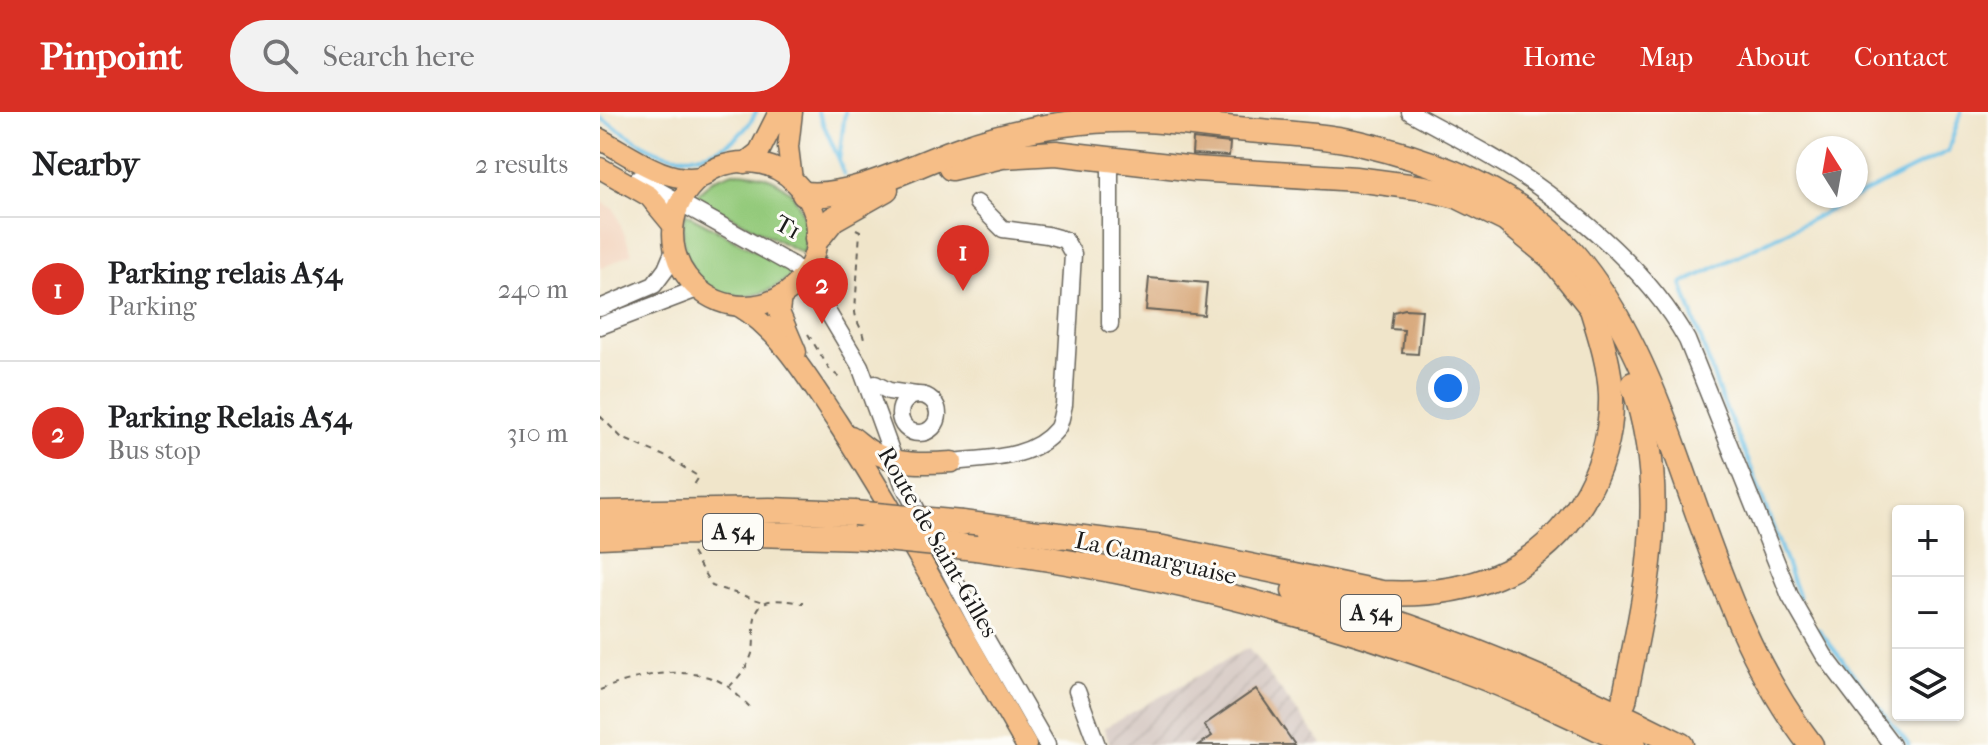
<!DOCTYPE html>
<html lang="en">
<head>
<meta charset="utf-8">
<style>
  :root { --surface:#fff; --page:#f2f2f2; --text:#202124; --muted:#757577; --line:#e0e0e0; --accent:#d93025 }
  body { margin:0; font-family:"IM FELL French Canon",serif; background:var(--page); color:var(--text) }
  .controls { position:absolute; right:24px; bottom:24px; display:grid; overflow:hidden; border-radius:8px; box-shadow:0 2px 6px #0004 }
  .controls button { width:72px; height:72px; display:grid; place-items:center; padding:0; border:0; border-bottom:2px solid var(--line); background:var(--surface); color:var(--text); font:40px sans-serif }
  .compass { position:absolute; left:1196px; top:24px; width:72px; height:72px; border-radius:50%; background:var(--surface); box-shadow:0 2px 6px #0004; rotate:349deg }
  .you { position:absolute; left:848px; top:276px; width:28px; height:28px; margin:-20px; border:6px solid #fff; border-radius:50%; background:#1a73e8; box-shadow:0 0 0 12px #1a73e833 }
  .badge { display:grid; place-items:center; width:52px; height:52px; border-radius:50%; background:var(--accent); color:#fff; font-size:26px; font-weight:700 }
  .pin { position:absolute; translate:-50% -66px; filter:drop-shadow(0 2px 4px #0008) }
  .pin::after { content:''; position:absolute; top:42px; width:28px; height:24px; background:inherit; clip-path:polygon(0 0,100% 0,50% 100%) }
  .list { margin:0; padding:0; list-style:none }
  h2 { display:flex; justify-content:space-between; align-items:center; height:104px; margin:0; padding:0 32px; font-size:34px }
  h2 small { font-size:26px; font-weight:400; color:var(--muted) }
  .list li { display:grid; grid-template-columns:52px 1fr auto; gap:24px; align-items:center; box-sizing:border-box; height:144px; padding:0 32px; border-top:2px solid var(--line) }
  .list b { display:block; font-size:30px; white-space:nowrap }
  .list p { margin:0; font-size:26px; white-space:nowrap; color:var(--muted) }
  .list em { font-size:26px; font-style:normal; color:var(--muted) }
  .icon { flex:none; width:44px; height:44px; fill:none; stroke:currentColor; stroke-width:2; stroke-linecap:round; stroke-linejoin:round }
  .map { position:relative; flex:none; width:1388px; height:633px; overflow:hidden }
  header { display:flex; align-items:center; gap:48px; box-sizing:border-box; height:112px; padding:0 40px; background:var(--accent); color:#fff }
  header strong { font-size:38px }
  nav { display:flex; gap:44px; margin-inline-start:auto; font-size:28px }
  .search { width:560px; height:72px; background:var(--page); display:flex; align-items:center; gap:20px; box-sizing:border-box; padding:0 28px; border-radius:44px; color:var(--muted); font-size:30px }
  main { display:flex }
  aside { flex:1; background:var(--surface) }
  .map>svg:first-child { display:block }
</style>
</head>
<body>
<header>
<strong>Pinpoint</strong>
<div class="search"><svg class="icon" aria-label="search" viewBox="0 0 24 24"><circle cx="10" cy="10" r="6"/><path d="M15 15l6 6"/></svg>Search here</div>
<nav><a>Home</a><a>Map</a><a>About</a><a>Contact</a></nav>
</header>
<main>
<aside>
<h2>Nearby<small>2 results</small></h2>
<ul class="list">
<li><span class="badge">1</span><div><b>Parking relais A54</b><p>Parking</p></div><em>240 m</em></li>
<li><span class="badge">2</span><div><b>Parking Relais A54</b><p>Bus stop</p></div><em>310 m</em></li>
</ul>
</aside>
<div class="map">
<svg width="1388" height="633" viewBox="0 0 1388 633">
  <defs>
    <pattern id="industrial-furrows" width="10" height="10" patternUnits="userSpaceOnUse" patternTransform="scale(2)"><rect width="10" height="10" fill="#cfc0ba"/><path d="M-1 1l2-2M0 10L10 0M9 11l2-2" fill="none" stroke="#b1a49f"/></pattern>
  </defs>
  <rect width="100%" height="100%" fill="#fdfcf7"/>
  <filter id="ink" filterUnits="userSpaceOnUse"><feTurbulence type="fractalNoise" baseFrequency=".0125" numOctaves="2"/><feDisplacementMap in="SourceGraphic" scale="16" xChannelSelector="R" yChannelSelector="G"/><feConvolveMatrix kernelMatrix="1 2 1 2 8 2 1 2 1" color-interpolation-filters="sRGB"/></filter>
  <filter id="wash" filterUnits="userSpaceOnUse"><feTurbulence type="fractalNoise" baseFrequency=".006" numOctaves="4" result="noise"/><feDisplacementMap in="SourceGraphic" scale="32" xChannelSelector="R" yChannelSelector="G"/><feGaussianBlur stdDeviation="1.8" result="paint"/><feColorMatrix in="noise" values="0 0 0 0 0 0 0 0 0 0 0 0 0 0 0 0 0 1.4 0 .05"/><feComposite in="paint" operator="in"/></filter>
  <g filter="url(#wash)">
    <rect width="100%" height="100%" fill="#f0e5ca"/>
    <path fill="#f3d4be" d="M0,89L14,97L32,141L0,157Z"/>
    <path fill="url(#industrial-furrows)" d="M648,536L723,633H510L504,616Z"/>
    <g fill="#94ca7b" stroke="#58734c" stroke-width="2">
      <path d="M133,60C186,60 212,90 204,142L94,85L112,68Z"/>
      <path d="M85,101L195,160C141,212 70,175 85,101Z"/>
    </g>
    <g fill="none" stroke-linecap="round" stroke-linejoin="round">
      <g stroke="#69c0e6" stroke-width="4">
        <path d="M218,0L238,45"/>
        <path d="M0,6C43,30 65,57 115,38C133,31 148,17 156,0"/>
        <path d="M244,62L239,49L245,0"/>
        <path d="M1199,486L1149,350L1121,286L1082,172L1348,39L1361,0"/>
        <path d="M1218,517L1309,633"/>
      </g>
    </g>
    <g id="blocks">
      <g fill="#d9ab7f">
        <path d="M593,27L630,31L629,44L592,42Z"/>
        <path d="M549,166L607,171L604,203L546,198Z"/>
        <path d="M805,197L822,198L818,242L802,241L804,218L791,217L793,200Z"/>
        <path d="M656,577L695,633H599L612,624L604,613Z"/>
      </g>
    </g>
  </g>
  <g filter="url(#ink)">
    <use href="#blocks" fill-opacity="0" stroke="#666259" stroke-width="2"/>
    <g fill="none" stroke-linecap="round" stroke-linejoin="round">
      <defs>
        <g id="minor">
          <path d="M810,0C851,23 895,44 933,71C991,112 1052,165 1087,228L1190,484L1224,543L1292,633"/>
          <path d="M38,67L192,153L211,172L260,254L303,372L381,518L447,633"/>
          <path d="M0,196L54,173L66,157L74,138"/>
          <path d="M510,212V47"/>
          <path d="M0,214L97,177"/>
          <path d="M275,272L289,279L316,283"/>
          <circle cx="319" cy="302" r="19"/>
          <path d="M352,350C387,346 432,348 457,317C461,311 462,300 464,293L473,142L465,128L447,123L403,117L377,91"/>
          <path d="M477,579L497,633"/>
        </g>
        <g id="major">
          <path d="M192,0L188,35L192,68"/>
          <path d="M0,27C30,43 68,74 104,64"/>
          <circle cx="145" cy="122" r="72"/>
          <path d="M145,51L159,40L179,0"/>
          <path d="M0,56L49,84L73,113"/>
          <path d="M181,184L179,200L196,240"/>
          <path d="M139,194C180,218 211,271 237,310C305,415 363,525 426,633"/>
          <path d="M251,324C258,329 264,335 271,339C294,353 326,352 352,350"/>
        </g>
        <g id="highway">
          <path d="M351,56L402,44L456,41L595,57L756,67L824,76L857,84L906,108L951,145L991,195"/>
          <path d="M204,82C254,87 313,53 360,37C418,17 480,6 542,8C573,9 605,14 637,17C677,21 719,22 759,31C837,49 920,81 974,143C1021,198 1053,275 1077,343C1113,443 1144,547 1211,633"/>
          <path d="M217,127L233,107L286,77"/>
          <path d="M0,401L170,398L254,401"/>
          <path d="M362,411L460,424"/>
          <path d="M444,421L563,436L782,481C821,483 860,480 897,464C967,435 1013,360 1011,283C1010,253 1000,223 991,194"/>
          <path d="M0,424L86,420L265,425"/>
          <path d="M376,436C547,459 716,500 877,563C930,583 982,609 1033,633"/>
          <path d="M694,479C829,515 957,570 1081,633"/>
          <path d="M1024,589C1046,479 1071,382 1033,272"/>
        </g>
      </defs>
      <use href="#minor" stroke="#666259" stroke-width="19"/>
      <use href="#major" stroke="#666259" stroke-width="23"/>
      <use href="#highway" stroke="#666259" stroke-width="27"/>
      <g stroke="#666259" stroke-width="2" stroke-dasharray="6 6" stroke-linecap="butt">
        <path d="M256,117L260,119L255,200C256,211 264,219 264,230"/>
        <path d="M222,160L219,156L226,145"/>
        <path d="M208,222L230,258L243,268"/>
        <path d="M0,304L22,326L69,346L99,365L92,376"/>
        <path d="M92,441L112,474L164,490"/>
        <path d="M129,575C140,564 149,554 153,538C156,524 149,497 166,490C175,486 193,490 204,491"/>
        <path d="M0,578C36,564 79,553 117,568C129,573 141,587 151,596"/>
      </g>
      <use href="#minor" stroke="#fff" stroke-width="16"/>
      <use href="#major" stroke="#f6be87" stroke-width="20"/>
      <use href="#highway" stroke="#f6be87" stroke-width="24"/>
      <defs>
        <g id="highway-bridge">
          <path d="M254,401L362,411"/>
          <path d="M265,425L376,436"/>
        </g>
      </defs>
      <use href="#highway-bridge" stroke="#666259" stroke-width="27" stroke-linecap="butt"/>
      <use href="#highway-bridge" stroke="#f6be87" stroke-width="24"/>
    </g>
  </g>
  <g text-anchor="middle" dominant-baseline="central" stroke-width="6" stroke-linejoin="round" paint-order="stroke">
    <g fill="#fdfcf7" stroke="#605f5e" stroke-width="2">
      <rect x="103" y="402" width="60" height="36" rx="6"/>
      <rect x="741" y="483" width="60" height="36" rx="6"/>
    </g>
    <g font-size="22" font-weight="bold" fill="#1c1c1c">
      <text x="133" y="420">A 54</text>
      <text x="771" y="501">A 54</text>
    </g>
    <g font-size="24" fill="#1c1c1c" stroke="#fdfcf7">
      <text transform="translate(188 115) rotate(29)">T1</text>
      <text transform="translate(338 430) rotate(60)">Route de Saint-Gilles</text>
      <text transform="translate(556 446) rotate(13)">La Camarguaise</text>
    </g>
  </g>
</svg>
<div class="controls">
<button>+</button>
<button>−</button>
<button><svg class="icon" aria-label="layers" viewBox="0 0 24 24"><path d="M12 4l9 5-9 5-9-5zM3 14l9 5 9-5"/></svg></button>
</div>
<svg class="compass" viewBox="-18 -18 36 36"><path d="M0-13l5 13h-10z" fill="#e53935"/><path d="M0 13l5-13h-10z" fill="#757577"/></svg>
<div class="you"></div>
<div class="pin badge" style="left:363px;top:179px">1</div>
<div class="pin badge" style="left:222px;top:212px">2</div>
</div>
</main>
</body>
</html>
